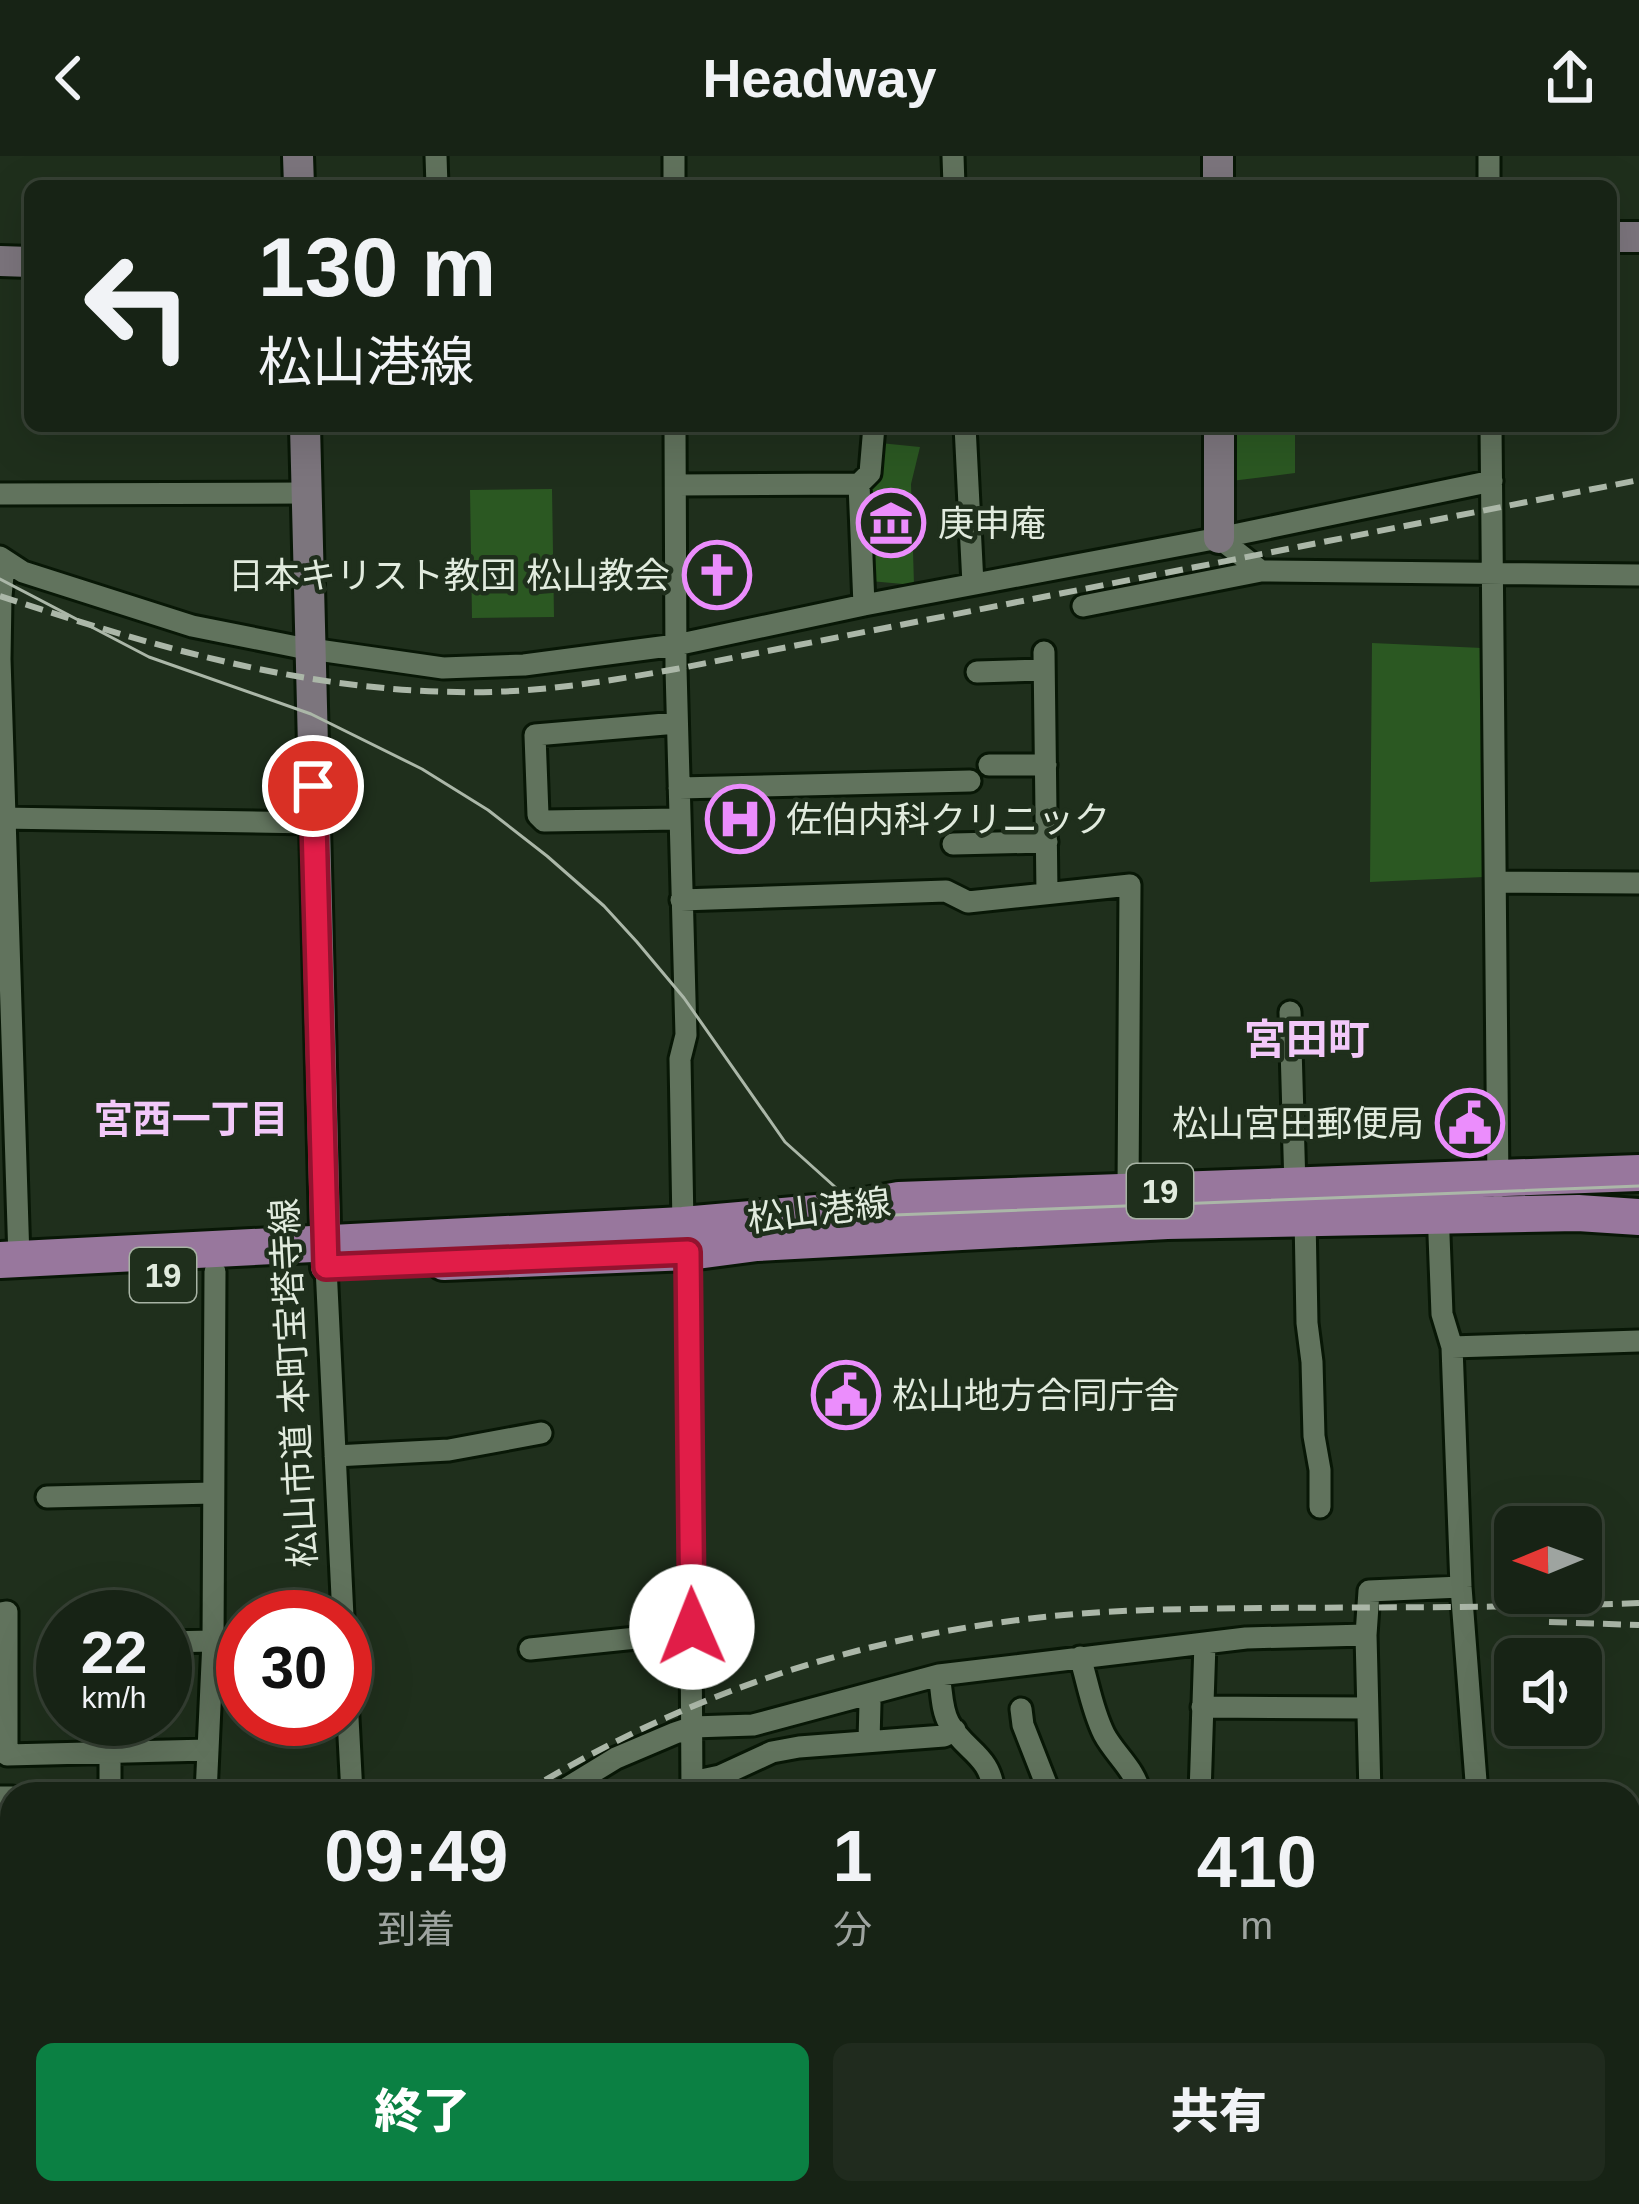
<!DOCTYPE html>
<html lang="ja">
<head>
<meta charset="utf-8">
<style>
	body { margin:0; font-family:Arial,"Noto Sans JP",sans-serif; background:#202b1e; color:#f1f3f6; height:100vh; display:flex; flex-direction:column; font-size:45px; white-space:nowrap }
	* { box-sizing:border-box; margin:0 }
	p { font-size:39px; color:#9ea4a0 }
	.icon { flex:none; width:66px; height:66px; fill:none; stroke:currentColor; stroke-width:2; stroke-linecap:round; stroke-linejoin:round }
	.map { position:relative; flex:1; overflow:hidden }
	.side { position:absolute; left:0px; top:1626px; width:1641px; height:423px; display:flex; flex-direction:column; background:#172315; border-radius:36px 36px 0 0; box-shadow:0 12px 48px #0002,0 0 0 3px #364034 }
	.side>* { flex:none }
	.guide { position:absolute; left:24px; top:24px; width:1593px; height:252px; border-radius:18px; box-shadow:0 12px 48px #0002,0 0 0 3px #364034; background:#172315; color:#f1f3f6; overflow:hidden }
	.needle { width:78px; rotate:269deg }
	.buttons { position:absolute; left:1494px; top:1350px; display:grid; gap:24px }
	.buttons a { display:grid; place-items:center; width:108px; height:108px; border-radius:18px; background:#172315; box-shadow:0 12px 48px #0002,0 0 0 3px #364034; font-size:60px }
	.speed { position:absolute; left:36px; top:1434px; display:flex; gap:24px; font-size:60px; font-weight:700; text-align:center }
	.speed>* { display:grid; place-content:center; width:156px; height:156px; border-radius:50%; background:#172315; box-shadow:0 12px 48px #0002,0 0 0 3px #364034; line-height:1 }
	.speed small { font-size:30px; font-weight:400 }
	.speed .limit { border:18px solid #d22; background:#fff; color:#111 }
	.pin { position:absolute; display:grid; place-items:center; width:102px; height:102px; color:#fff; margin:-51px; border:6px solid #fff; border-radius:50%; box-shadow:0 3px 12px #0007 }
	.me { position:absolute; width:132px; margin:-66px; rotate:359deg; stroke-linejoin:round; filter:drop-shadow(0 0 9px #0008) }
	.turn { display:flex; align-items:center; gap:42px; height:252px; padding:0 36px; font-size:54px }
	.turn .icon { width:156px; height:156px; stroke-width:2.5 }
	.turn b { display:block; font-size:84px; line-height:102px }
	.eta { display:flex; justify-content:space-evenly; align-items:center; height:204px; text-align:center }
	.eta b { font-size:72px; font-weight:800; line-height:84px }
	.button { display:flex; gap:24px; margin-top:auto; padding:24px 36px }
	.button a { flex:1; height:138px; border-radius:18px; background:#0b8043; color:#fff; font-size:48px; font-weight:800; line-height:138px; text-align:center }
	.button a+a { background:#202b1e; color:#f1f3f6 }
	header { display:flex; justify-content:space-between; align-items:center; height:156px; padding:0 36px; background:#172315; font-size:54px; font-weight:800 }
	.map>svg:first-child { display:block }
	.green { fill:#2b5822 }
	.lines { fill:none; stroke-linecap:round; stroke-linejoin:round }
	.street-casing { stroke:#081706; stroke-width:27 }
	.secondary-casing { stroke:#081706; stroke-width:36 }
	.primary-casing { stroke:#081706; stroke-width:42 }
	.street { stroke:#61735d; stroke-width:21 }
	.secondary { stroke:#7c757d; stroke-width:30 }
	.primary { stroke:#98779d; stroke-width:36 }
	.tram { stroke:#abb7a8; stroke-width:3 }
	.rail { stroke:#abb7a8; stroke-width:6; stroke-dasharray:18 9; stroke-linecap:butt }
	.route-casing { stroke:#92132f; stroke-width:30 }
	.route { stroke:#e11d48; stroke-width:21 }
	.labels { text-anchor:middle; stroke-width:9; stroke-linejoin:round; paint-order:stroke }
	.shield { fill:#1f2f1c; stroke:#a7b3a4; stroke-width:3 }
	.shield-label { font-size:33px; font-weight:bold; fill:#e1ebde }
	.poi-label { font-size:36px; fill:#e1ebde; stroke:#1f2f1c; text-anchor:start }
	.street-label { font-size:36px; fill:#e1ebde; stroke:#1f2f1c }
	.neighbourhood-label { font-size:39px; font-weight:bold; fill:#f2c8f9; stroke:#1f2f1c }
	.quarter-label { font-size:42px; font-weight:bold; fill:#f2c8f9; stroke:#1f2f1c }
</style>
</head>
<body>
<header><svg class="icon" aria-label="back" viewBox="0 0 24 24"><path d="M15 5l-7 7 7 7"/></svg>Headway<svg class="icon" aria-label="share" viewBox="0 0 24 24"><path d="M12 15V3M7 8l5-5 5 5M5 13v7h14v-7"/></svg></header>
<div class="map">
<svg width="1639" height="2048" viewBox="0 0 1639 2048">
	<rect width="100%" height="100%" fill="#1f2f1c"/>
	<path class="green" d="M1231 270H1295V317L1231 325Z
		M880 287 920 291 911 328 914 429 870 425 867 334Z
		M552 333 554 461 472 462 470 334Z
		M1372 487 1482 492 1484 721 1370 726Z"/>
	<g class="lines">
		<g class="street-casing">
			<path id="street" d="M436 0 437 30
				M674 0V30
				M953 0 954 30
				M1489 0V30
				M675 270 676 513 686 879 680 903 683 1069 689 1108 692 1638
				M965 270 973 428
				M1491 270 1498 1031
				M859 328 870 317 874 270
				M676 329 859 328 864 449
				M0 338 306 337
				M1219 382 1261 415 1639 419
				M0 401 23 416 192 470 297 491 443 512 524 509 676 489 864 449 1219 382 1492 325
				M0 405 4 410 1 440 0 503 19 1103
				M1083 450 1261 415
				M1044 496 1047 737
				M977 516 1044 514
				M677 567 535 579 538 659 544 665 679 663
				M989 609H1046
				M679 632 970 625
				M0 662 314 667
				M953 688 1047 686
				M1497 726 1639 727
				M681 744 946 735 968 746 1130 729 1128 1036
				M1290 856 1295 1031
				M1438 1053 1442 1158 1452 1191 1461 1431 1477 1638
				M1305 1061 1307 1167 1312 1206 1314 1280 1320 1314V1351
				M326 1111 343 1461
				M1452 1191 1639 1185
				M335 1300 449 1294 541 1277
				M47 1341 213 1337
				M0 1457 7 1456V1599L208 1594
				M1366 1479 1370 1638
				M165 1486 213 1485
				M530 1493 646 1481 692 1471
				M1080 1501C1088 1527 1092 1554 1104 1578 1115 1599 1136 1614 1140 1638
				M345 1505 352 1638
				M939 1519C942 1534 941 1553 949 1567 965 1596 991 1598 994 1638
				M1202 1551 1367 1552
				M1021 1553 1023 1569 1050 1638
				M869 1585 870 1547
				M692 1626 720 1620 772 1596 799 1591 944 1580 955 1574
				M61 1638 110 1635V1596
				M206 1638 213 1485 215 1116
				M557 1638 616 1602 675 1577 693 1571 753 1569 939 1519 1246 1482 1366 1479 1369 1435 1461 1431
				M1200 1638 1205 1487
				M0 1641H12
				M1629 1672 1639 1671
				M1629 1698 1639 1697
				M0 1810H12
				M1635 2015 1638 2048
				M1001 2037V2048
				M1505 2037 1506 2048
				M371 2038 394 2037
				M1184 2038 1305 2042 1312 2037
				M1356 2038V2037
				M88 2048 99 2037
				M200 2048V2037
				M689 2048 862 2037
				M1451 2048 1454 2037"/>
		</g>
		<g class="secondary-casing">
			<path id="secondary" d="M298 0 299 30
				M1218 0V30
				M1611 81H1639
				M0 105 30 106
				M305 270 326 1111
				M1219 270V382"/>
		</g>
		<g class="primary-casing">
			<path id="primary" d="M0 1104 683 1069 839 1055 899 1044 1639 1017
				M444 1106 689 1096 757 1087 1167 1065 1578 1057 1639 1061"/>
		</g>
		<use href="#street" class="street"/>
		<use href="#secondary" class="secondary"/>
		<use href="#primary" class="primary"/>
		<path class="tram" d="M0 423 149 501 311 558 422 613 488 654 547 700 604 750 637 786 684 842 785 986 854 1048 894 1059 1639 1030"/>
		<path class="rail" d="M0 440C148 489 300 534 457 536 530 538 604 526 676 513L1639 324
			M1549 1466 1639 1469
			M522 1638C676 1543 847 1484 1027 1463 1105 1453 1186 1453 1264 1452 1389 1451 1514 1452 1639 1447
			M62 2048 74 2037"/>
	</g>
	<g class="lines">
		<g class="route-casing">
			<path id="route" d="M313 630 326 1111 688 1096 692 1471"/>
		</g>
		<use href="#route" class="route"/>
	</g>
	<defs>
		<g id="museum-ring" transform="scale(3.45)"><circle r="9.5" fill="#1f2f1c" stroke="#eb8dfc" stroke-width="1.5"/><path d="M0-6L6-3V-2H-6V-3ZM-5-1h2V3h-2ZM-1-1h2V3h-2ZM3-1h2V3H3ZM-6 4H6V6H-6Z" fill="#eb8dfc"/></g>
		<g id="church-ring" transform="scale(3.45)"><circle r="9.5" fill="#1f2f1c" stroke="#eb8dfc" stroke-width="1.5"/><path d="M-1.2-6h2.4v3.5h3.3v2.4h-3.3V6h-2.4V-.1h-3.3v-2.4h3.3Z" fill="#eb8dfc"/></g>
		<g id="hospital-ring" transform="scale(3.45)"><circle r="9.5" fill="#1f2f1c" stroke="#eb8dfc" stroke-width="1.5"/><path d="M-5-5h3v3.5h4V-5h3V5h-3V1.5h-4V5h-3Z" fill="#eb8dfc"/></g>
		<g id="civic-ring" transform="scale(3.45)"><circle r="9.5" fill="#1f2f1c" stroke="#eb8dfc" stroke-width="1.5"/><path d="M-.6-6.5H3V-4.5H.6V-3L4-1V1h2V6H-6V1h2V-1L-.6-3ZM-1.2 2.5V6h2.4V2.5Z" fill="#eb8dfc"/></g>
	</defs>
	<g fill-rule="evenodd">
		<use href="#museum-ring" x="891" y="367"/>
		<use href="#church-ring" x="717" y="419"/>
		<use href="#hospital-ring" x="740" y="663"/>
		<use href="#civic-ring" x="1470" y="967"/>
		<use href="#civic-ring" x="846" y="1239"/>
	</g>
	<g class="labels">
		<g class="shield">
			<rect x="1127" y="1008" width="66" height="54" rx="9"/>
			<rect x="130" y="1092" width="66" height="54" rx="9"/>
		</g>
		<g class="shield-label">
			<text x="1160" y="1047">19</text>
			<text x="163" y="1131">19</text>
		</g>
		<g class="poi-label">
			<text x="938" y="380">庚申庵</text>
			<text x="670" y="432" text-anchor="end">日本キリスト教団 松山教会</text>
			<text x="786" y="676">佐伯内科クリニック</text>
			<text x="1424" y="980" text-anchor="end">松山宮田郵便局</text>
			<text x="892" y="1252">松山地方合同庁舎</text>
		</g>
		<g class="street-label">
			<text transform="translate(819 1054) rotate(-7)" y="13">松山港線</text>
			<text transform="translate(293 1227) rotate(-93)" y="13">松山市道 本町宝塔寺線</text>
		</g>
		<g class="neighbourhood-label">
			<text x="191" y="977">宮西一丁目</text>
		</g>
		<g class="quarter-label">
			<text x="1307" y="898">宮田町</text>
		</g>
	</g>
</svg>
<div class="buttons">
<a><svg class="needle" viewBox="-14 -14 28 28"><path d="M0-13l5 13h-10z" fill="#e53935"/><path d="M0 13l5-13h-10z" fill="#9ea4a0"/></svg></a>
<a><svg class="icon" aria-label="sound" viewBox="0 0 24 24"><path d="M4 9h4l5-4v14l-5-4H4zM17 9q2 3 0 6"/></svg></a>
</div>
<div class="speed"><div>22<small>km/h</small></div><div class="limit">30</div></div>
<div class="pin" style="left:313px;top:630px;background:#d93025"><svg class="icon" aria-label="arrive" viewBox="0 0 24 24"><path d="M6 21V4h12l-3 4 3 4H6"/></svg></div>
<svg class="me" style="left:692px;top:1471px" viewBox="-20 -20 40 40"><circle r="19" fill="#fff"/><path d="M0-13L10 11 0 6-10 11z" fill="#e11d48"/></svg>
<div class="guide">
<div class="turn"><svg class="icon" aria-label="left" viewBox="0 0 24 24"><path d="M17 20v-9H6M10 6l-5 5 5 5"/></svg><div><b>130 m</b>松山港線</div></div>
</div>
<section class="side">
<div class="eta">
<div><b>09:49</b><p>到着</p></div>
<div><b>1</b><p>分</p></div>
<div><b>410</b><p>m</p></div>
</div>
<div class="button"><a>終了</a><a>共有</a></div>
</section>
</div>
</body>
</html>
